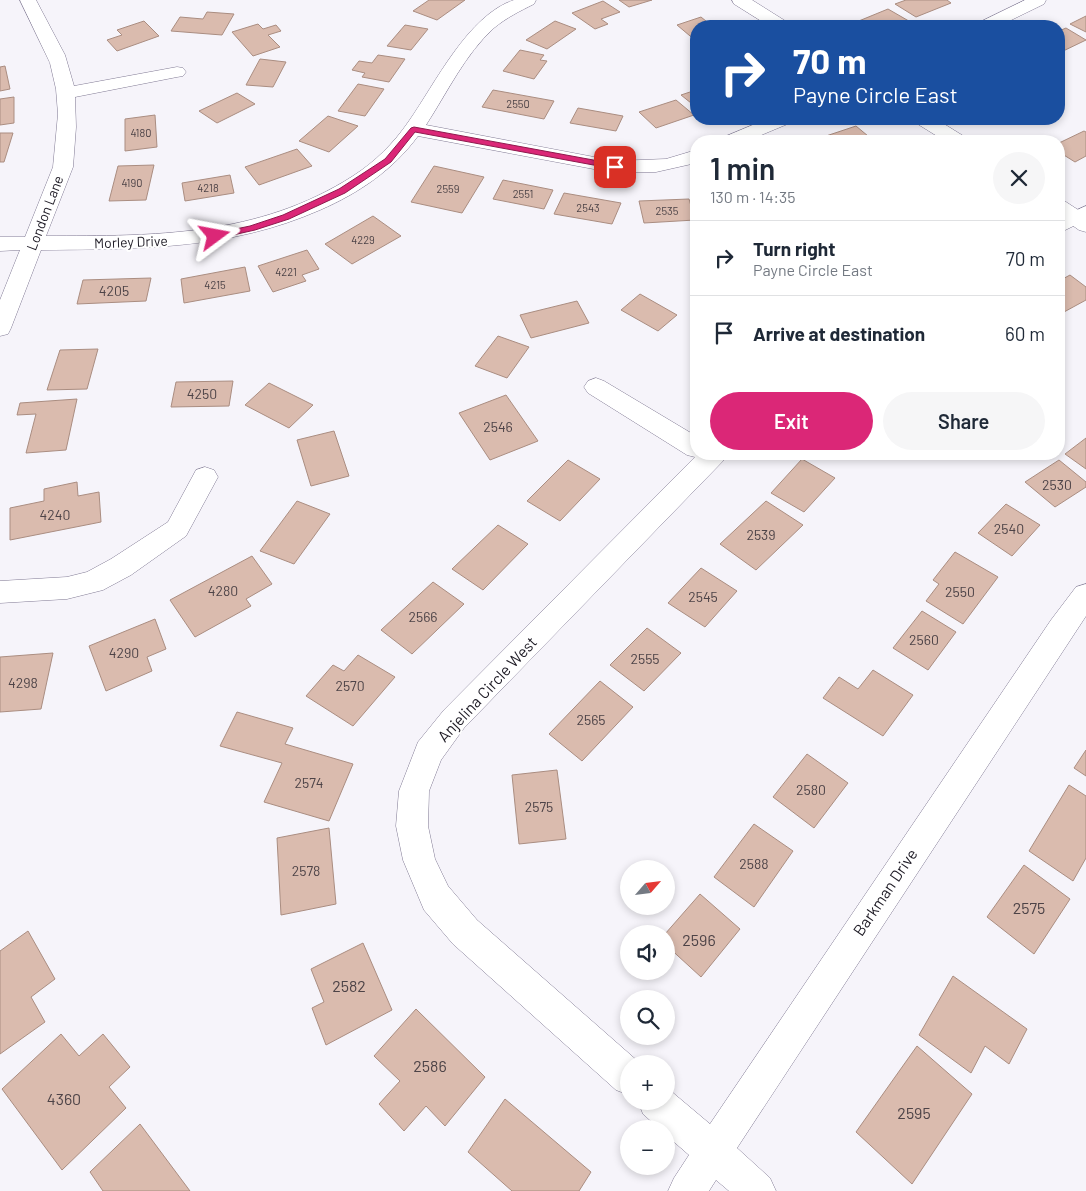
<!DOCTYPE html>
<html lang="en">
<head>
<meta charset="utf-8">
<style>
	body { margin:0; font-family:Barlow,sans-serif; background:#f6f6f7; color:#1f2937; height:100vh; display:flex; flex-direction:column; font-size:19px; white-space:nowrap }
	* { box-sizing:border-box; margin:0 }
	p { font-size:16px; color:#747a83 }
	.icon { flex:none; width:28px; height:28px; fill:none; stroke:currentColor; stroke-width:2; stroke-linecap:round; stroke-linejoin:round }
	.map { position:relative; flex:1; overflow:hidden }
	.side { position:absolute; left:690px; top:135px; width:375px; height:325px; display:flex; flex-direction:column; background:#fff; border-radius:20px; box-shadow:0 2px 8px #0003 }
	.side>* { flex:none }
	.hud { position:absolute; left:690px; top:20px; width:375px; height:105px; border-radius:20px; box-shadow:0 2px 8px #0003; background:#1a4fa0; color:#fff; overflow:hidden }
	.needle { width:32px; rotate:62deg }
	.tools { position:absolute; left:620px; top:860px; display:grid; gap:10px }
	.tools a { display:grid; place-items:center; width:55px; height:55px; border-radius:50%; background:#fff; box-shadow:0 2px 8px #0003; font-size:25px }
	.pin { position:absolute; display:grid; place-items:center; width:42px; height:42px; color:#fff; margin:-21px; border-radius:10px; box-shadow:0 2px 8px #0006 }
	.me { position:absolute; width:55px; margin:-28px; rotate:77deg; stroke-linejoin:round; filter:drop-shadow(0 0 4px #0008) }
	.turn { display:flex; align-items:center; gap:18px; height:105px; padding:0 20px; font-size:22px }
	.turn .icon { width:65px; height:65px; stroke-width:2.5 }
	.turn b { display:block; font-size:35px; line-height:42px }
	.round { display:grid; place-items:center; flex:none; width:52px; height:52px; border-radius:26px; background:#f6f6f7 }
	.overview { display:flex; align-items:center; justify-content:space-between; height:85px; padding:0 20px }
	h1 { font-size:30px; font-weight:600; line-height:38px }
	.action { display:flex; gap:10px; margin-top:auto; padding:10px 20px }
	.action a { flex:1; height:58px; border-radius:30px; background:#db2777; color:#fff; font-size:20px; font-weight:600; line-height:58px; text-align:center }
	.action a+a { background:#f6f6f7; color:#1f2937 }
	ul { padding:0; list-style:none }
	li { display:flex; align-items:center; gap:15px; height:75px; padding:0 20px; border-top:1px solid #e0e1e3 }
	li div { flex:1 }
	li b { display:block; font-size:19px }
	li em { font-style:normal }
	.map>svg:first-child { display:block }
	.building { fill:#dabbae; stroke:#aa8d81 }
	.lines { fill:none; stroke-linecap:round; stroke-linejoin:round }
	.minor-casing { stroke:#817a94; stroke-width:1 }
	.secondary-casing { stroke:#817a94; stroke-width:1 }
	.minor { fill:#fff; fill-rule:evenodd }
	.secondary { fill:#fff; fill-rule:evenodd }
	.route { fill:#db2777; stroke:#8e194d }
	.labels { text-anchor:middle; stroke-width:4; stroke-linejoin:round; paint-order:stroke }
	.far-number-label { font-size:11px; fill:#4d4347 }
	.far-street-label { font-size:14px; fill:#1e1b25; stroke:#fff }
	.number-label { font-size:14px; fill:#4d4347 }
	.street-label { font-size:16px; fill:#1e1b25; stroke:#fff }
	.near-number-label { font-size:16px; fill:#4d4347 }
</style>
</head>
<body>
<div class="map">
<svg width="1086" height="1191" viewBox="0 0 1086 1191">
	<rect width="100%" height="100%" fill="#f6f4fa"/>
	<path class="building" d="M429 0H465L437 20 413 11Z
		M619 0H652L629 7Z
		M906 0H947L951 3 916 17 895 4Z
		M603 1 620 12 601 19 608 24 595 29 572 13Z
		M888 9 914 24 908 26 849 25Z
		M207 12 234 14 222 35 171 31 180 17 203 19Z
		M1086 16V32L1070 24Z
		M701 17 712 26H696V41L677 25Z
		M144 21 159 36 117 51 107 40 122 35 117 30Z
		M555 21 576 29 547 49 526 40Z
		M258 24 263 29 276 25 281 31 268 35 280 47 253 56 232 32Z
		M405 25 428 29 411 50 387 46Z
		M1066 28 1086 40 1059 53V31Z
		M520 50 544 55 540 60 547 61 534 79 503 71Z
		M378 55 405 59 389 82 362 77 365 73 352 70 359 61 372 63Z
		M260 59 286 62 273 87 246 85Z
		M5 66 10 89 0 91V67Z
		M358 84 384 89 365 116 338 111Z
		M493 90 554 101 544 119 482 107Z
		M696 90V107L681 95Z
		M237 93 255 104 217 123 199 111Z
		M14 97V123L0 125V99Z
		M676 100 694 115 656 128 639 112Z
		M578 108 623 116 616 131 570 123Z
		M155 115 157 147 125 151V119Z
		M328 116 358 126 329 152 299 141Z
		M856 126 874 141H824L820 138Z
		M1084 131 1086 132V156L1075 162 1059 152V143Z
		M0 133H13L4 162H0Z
		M297 149 312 166 259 185 245 167Z
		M154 165 146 200 109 201 118 166Z
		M434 166 484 177 462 213 411 202Z
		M230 175 234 193 185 201 182 183Z
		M503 180 553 190 544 209 493 199Z
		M564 193 621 203 612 224 554 214Z
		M689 199 695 220 644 223 639 201Z
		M373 216 401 236 352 264 325 244Z
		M307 250 319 269 302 275 306 281 273 292 258 266Z
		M245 267 250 291 184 303 181 279Z
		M1070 275 1086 287V300L1064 312 1059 308V281Z
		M151 278 146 301 77 304 83 280Z
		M640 294 677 315 658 331 621 310Z
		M577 301 589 323 531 338 520 315Z
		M498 336 529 347 507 378 475 366Z
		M98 349 87 389 47 390 60 350Z
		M233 381 229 406 171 407 176 382Z
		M269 383 313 405 289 428 245 405Z
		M506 395 538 441 490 460 459 413Z
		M77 399 66 450 26 453 36 414 17 415 20 403Z
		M334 431 349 476 311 486 297 440Z
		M1086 438V469L1065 454Z
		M802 459 835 478 804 512 771 493Z
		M568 460 600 479 560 521 527 501Z
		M1059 460 1086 482V487L1055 507 1025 482Z
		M77 482 78 496 99 492 101 522 10 540V508L44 501V489Z
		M297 501 330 514 294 564 260 551Z
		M766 501 803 525 756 570 720 544Z
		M1006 504 1040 525 1012 556 978 533Z
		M498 525 528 544 483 590 452 569Z
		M955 552 998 577 963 624 926 601 939 584 933 580Z
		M252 556 272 584 246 599 251 606 195 637 170 600Z
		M701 568 737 591 705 627 668 603Z
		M433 582 464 604 412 654 381 630Z
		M922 611 956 632 928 670 893 648Z
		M155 619 166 649 147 657 152 671 106 691 89 646Z
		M647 628 681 653 644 691 610 665Z
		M53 653 41 709 0 712V657Z
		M358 655 395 677 353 726 306 696 333 665 344 671Z
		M873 670 913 695 883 736 823 698 839 677 858 689Z
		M600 681 633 707 582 761 549 734Z
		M237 712 293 728 285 744 353 764 329 821 264 802 282 763 220 746Z
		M1086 750V776L1074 768Z
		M807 754 848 783 814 828 773 797Z
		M557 770 566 839 519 844 512 775Z
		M1069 785 1086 796V858L1073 881 1029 851Z
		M754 824 793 851 754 907 714 877Z
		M329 828 336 904 281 915 277 838Z
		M1024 865 1070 899 1034 954 987 917Z
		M700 894 740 929 701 977 666 945V934H665Z
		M28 931 55 979 31 997 45 1022 0 1054V951Z
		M363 943 392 1010 326 1045 312 1008 324 1002 311 969Z
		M953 976 1027 1029 1009 1064 985 1046 971 1073 919 1035Z
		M416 1009 485 1077 445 1126 426 1106 404 1131 379 1104 400 1081 374 1056Z
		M61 1034 79 1056 103 1034 130 1067 109 1087 126 1108 62 1170 2 1089Z
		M917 1046 972 1094 912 1184 856 1132Z
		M505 1099 591 1172 579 1191H512L468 1152Z
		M140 1124 190 1191H103L90 1172Z"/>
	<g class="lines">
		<g class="minor-casing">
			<path id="minor" d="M20 0H36L65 55 74 86 177 67 183 68 186 72 183 76 177 77 75 97 76 127 73 167 46 236C154 236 258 237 353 176 375 162 394 143 409 121 435 84 468 15 514 0 520 0 530 0 536 0L534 4C520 11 506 18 494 28 465 54 447 93 426 125L615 161 666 159 696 150V163L656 172 615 173 418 136C393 170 359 193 320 210 229 250 138 249 41 250L11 328 8 334 0 336V300L20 250 0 251V237H25L53 167 58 114 56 89 50 63Z
				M1025 0H1046L1044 4 999 26H977L980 22Z
				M767 119H793L790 123 747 141H721L724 137Z
				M1086 206V220L1059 233V218Z
				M596 378 604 381 696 436V454H726L723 461 464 728 441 760 429 791 428 826 435 859 448 886 477 920 641 1064H629V1095L616 1090 453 944 424 910 403 860 396 826 399 791 418 742 444 710 695 457 687 455 588 393 584 387 588 381Z
				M205 467 214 470 218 477 186 536 131 575 103 590 67 599 0 603V581L67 577 87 572 111 559 168 522 196 470Z
				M1086 584V616L737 1148 770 1178 776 1191H729L716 1180 709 1191H668L674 1178 689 1155 666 1135V1129H660L643 1114 638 1101H666V1087L710 1124 1051 620 1076 587Z"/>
		</g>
		<g class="secondary-casing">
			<path id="secondary" d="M732 0H752L787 22 790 26H769L734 4Z
				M914 119H936L965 137 968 141H945L916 123Z
				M1059 201 1066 202 1086 215V232L1079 230 1059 216Z"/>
		</g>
		<use href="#minor" class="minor"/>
		<use href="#secondary" class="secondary"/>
	</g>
	<path class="route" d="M414 127 615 164 619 167 615 169 415 132 391 162 345 193 289 219 255 230 215 239 211 236 212 234 250 226 283 215 339 189 385 159 411 128Z"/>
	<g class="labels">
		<g class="far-number-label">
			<text x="518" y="108">2550</text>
			<text x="141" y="137">4180</text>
			<text x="132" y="187">4190</text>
			<text x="208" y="192">4218</text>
			<text x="448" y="193">2559</text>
			<text x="523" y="198">2551</text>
			<text x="588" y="212">2543</text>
			<text x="667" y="215">2535</text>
			<text x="363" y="244">4229</text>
			<text x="286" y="276">4221</text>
			<text x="215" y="289">4215</text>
		</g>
		<g class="far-street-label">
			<text transform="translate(45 213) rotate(-69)" y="5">London Lane</text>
			<text transform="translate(131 242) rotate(-2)" y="5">Morley Drive</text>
		</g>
		<g class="number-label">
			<text x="114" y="296">4205</text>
			<text x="202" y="399">4250</text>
			<text x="498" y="432">2546</text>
			<text x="1057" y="490">2530</text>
			<text x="55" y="520">4240</text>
			<text x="1009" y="534">2540</text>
			<text x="761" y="540">2539</text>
			<text x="223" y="596">4280</text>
			<text x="960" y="597">2550</text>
			<text x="703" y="602">2545</text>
			<text x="423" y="622">2566</text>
			<text x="924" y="645">2560</text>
			<text x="124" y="658">4290</text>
			<text x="645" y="664">2555</text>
			<text x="23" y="688">4298</text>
			<text x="350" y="691">2570</text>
			<text x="591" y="725">2565</text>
			<text x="309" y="788">2574</text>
			<text x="811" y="795">2580</text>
			<text x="539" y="812">2575</text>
			<text x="754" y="869">2588</text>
			<text x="306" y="876">2578</text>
		</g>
		<g class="street-label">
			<text transform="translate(487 689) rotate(-47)" y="6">Anjelina Circle West</text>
			<text transform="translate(885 892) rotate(-56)" y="6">Barkman Drive</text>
		</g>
		<g class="near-number-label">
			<text x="1029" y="914">2575</text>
			<text x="699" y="946">2596</text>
			<text x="349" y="992">2582</text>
			<text x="430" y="1072">2586</text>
			<text x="64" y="1105">4360</text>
			<text x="914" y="1119">2595</text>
		</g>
	</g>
</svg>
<div class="tools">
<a><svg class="needle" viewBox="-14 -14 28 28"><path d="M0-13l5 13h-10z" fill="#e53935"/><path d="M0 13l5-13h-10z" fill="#747a83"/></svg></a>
<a><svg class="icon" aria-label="sound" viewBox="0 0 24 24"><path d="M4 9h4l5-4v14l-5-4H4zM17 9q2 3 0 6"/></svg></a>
<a><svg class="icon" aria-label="search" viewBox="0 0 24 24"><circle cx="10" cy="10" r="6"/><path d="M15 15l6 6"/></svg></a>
<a>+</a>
<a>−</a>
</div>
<div class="pin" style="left:615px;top:167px;background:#d93025"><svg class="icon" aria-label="arrive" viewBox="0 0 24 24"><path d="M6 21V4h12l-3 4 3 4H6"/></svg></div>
<svg class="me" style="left:215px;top:236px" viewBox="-20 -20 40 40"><path d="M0-17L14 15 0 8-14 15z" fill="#db2777" stroke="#fff" stroke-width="4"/></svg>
<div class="hud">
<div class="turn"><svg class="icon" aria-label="right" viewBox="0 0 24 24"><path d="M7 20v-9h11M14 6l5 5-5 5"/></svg><div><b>70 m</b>Payne Circle East</div></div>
</div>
<section class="side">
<div class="overview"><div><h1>1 min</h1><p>130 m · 14:35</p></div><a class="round"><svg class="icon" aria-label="close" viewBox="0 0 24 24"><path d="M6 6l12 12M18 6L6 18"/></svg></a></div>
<ul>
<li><svg class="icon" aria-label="right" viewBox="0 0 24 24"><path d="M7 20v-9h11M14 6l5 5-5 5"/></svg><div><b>Turn right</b><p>Payne Circle East</p></div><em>70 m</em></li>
<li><svg class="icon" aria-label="arrive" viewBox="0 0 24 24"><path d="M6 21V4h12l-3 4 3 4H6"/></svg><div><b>Arrive at destination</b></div><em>60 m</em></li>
</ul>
<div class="action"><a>Exit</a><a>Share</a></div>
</section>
</div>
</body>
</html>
